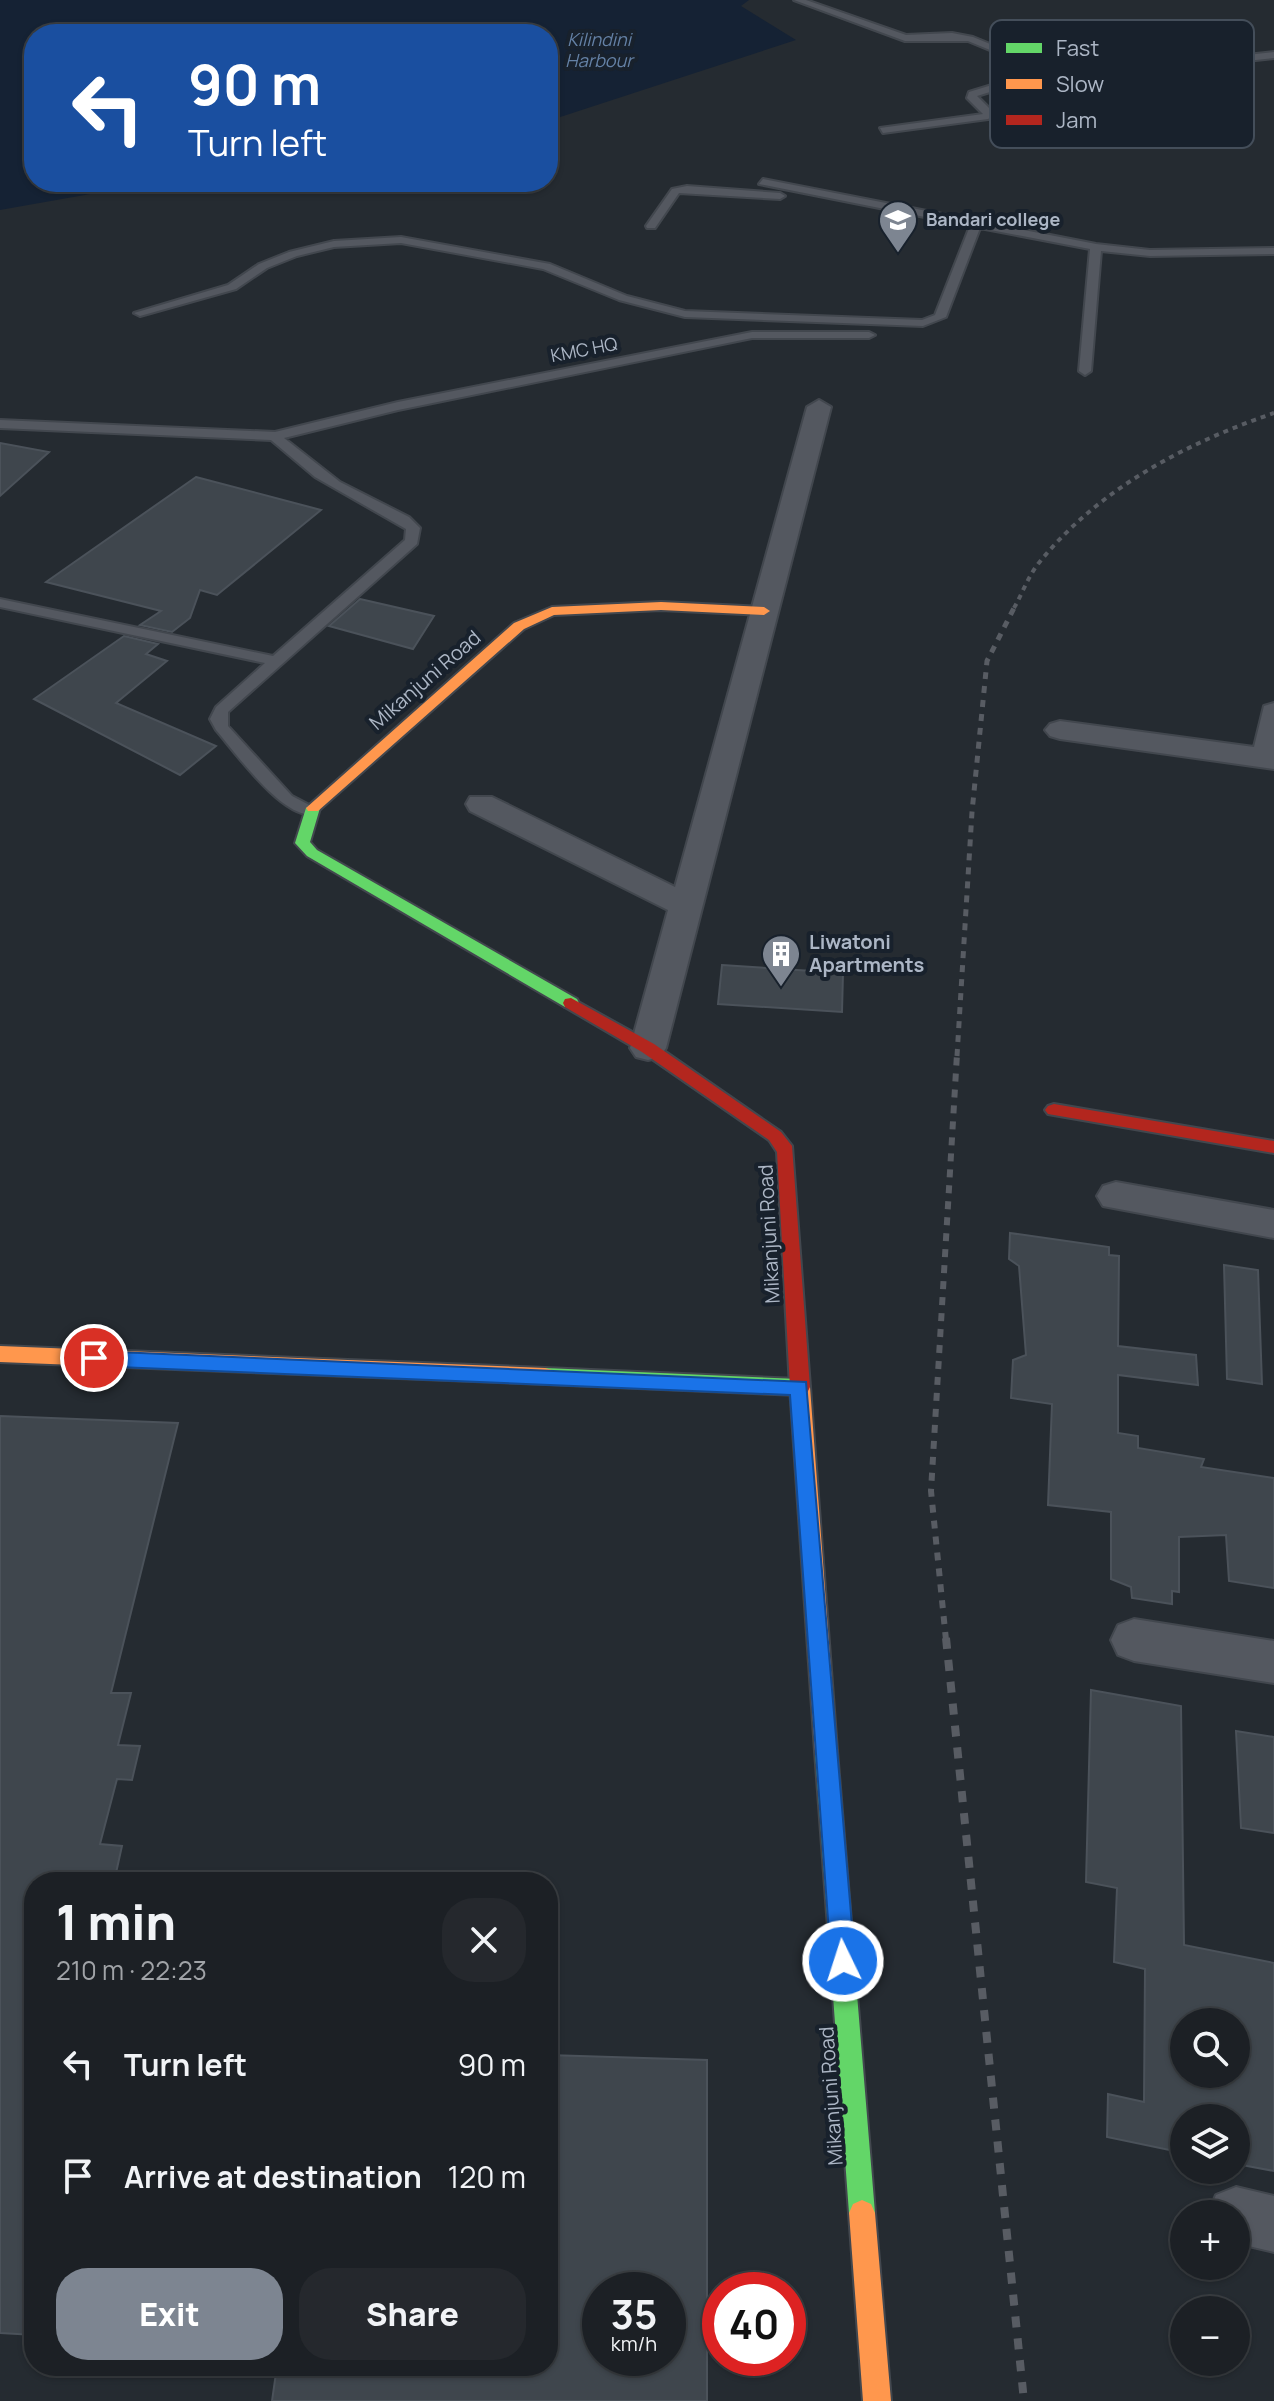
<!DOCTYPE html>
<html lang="en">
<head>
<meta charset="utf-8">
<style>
	body { margin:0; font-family:Manrope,sans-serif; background:#25282d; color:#f1f3f6; height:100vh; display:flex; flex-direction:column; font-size:30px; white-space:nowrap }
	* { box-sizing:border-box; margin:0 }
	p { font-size:26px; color:#a0a3a7 }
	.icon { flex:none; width:44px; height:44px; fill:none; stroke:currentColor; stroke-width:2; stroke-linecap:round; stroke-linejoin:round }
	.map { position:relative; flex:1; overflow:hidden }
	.side { position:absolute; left:24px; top:1872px; width:534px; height:504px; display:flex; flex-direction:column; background:#1c2025; border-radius:32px; box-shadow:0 2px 6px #0004,0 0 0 2px #3a3e42 }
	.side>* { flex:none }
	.banner { position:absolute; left:24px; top:24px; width:534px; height:168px; border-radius:32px; box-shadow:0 2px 6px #0004,0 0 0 2px #3a3e42; background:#1a4fa0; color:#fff; overflow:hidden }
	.controls { position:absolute; left:1170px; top:2008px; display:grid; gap:16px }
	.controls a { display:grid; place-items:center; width:80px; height:80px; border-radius:50%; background:#1c2025; box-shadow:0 2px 6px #0004,0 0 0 2px #3a3e42; font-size:40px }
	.speed { position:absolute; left:582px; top:2272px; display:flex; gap:16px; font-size:40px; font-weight:700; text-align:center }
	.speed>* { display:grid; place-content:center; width:104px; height:104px; border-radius:50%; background:#1c2025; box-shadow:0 2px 6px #0004,0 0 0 2px #3a3e42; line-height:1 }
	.speed small { font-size:20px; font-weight:400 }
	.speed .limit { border:12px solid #d22; background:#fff; color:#111 }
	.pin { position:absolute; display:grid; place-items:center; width:68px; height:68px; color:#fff; margin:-34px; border:4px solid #fff; border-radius:50%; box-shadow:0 2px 8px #0007 }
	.me { position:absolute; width:88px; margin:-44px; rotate:356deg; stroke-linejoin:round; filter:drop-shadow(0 0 6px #0008) }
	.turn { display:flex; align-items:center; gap:28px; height:168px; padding:0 32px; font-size:36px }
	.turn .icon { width:104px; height:104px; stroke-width:2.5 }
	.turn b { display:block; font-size:56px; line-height:68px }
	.round { display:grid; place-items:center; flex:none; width:84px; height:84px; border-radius:32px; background:#25282d }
	.headline { display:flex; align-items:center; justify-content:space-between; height:136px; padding:0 32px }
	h1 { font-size:48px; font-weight:800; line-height:60px }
	.cta { display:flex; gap:16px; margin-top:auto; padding:16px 32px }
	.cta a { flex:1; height:92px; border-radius:32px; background:#7d8591; color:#fff; font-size:32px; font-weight:800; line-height:92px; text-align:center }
	.cta a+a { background:#25282d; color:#f1f3f6 }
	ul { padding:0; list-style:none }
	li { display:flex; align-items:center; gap:24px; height:112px; padding:0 32px }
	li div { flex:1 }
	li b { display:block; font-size:30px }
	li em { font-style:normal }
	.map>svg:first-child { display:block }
	.water { fill:#152234 }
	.building { fill:#3f464d; stroke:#4b525a; stroke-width:2; fill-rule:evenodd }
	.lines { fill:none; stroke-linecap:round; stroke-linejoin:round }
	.lane-casing { stroke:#42474e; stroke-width:4 }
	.street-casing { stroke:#42474e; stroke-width:4 }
	.fast-casing { stroke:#42474e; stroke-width:4 }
	.slow-casing { stroke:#42474e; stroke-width:4 }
	.jam-casing { stroke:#42474e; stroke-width:4 }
	.lane { fill:#545860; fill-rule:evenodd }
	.street { fill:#545860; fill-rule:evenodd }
	.fast { fill:#63d668; fill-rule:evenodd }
	.slow { fill:#ff974d; fill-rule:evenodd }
	.jam { fill:#b3261e; fill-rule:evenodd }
	.rail-far3 { stroke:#585c63; stroke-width:4; stroke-dasharray:5 5; stroke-linecap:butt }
	.rail-far2 { stroke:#585c63; stroke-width:5; stroke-dasharray:7 7; stroke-linecap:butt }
	.rail-far1 { stroke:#585c63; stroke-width:6; stroke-dasharray:8 8; stroke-linecap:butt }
	.rail { stroke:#585c63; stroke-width:8; stroke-dasharray:11 11; stroke-linecap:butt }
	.route { fill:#1a73e8; stroke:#114b97; stroke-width:2 }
	.labels { text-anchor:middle; stroke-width:8; stroke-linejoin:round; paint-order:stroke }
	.far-water-label { font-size:18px; font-style:italic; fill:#6481a5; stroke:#18212c }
	.far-poi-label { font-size:18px; font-weight:bold; fill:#acb6c5; stroke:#18212c; text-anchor:start }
	.far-street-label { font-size:18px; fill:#acb6c5; stroke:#18212c }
	.street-label { font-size:20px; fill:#acb6c5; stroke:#18212c }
	.poi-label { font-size:20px; font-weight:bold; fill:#acb6c5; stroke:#18212c; text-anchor:start }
	.key { fill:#18212c; stroke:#444e5a; stroke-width:2 }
	.key-label { font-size:22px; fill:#acb6c5 }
</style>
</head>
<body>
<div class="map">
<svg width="1274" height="2401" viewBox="0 0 1274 2401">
	<rect width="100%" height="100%" fill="#252b31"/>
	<path class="water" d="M0 0H749L741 6 796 40 548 121V34H34V182H184L141 185 0 210Z"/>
	<path class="building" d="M0 443 49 452 0 496Z
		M196 477 321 510 217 595 200 590 190 618 172 632 140 625 161 611 46 582Z
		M360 599 434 616 413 649 329 626Z
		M124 636 158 644 146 654 167 661 116 703 216 746 180 775 34 699Z
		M722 965 843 973 842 1012 718 1004Z
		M1010 1233 1109 1247V1255L1119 1256 1118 1346 1196 1355 1198 1385 1118 1375V1433L1138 1436V1448L1204 1459 1201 1467 1274 1478V1588L1229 1581 1226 1535 1179 1537V1592L1172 1591V1604L1132 1598 1131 1587 1111 1579V1512L1048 1505 1052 1404 1011 1398 1013 1360 1026 1355 1019 1266 1009 1259Z
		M1224 1265 1258 1270 1262 1384 1227 1379Z
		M0 1416 178 1423 111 1693H131L118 1745 140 1746 132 1780 117 1779 100 1844 122 1846 114 1882H34V2223L23 2264 34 2265V2335L0 2333Z
		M1091 1690 1181 1706 1184 1945 1274 1963V2171L1236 2164V2118H1184V2153L1107 2137 1108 2094 1144 2102 1145 1969 1114 1962 1117 1888 1086 1882ZM1184 2022H1236V2074H1184Z
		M1236 1731 1274 1737V1833L1241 1828Z
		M548 2055 707 2060V2401H272L277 2366H548ZM600 2290H668V2358H600Z"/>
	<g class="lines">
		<g class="lane-casing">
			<path id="lane" d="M794 0H806L906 35 952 33 973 37 1065 75 1274 52V58L1006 87 977 96 995 114 988 119 883 133 880 128 983 114 967 98 969 92 1005 81 1053 76 968 41H905Z
				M763 179 1096 244 1150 250 1274 248V254L1150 256 1101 251 1091 371 1085 375 1079 371 1090 249 980 228 946 317 923 326 685 317 619 300 543 269 401 243 334 247 297 256 267 268 236 289 140 316 134 313 228 285 259 264 289 252 334 241 401 237 550 264 627 296 685 311 922 320 935 315 970 226 759 184Z
				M687 186 780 193 785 196 780 199 679 193 655 228H647L646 226 672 189Z
				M752 332H869L875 335 869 338H752L398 410 284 438 340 482 409 517 420 528 417 544 228 712V726L292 796 315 808V814C284 821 235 752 216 730L210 719 216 707 265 663 0 607V599L273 656 405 540 406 529 315 477 271 440 0 428V420L275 432 398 402Z"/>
		</g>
		<g class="street-casing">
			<path id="street" d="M819 400 831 407 666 1048 660 1057 648 1060 636 1057 630 1048 668 910 470 811 466 804 470 797H492L675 887 807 407Z
				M1274 703V769L1060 739 1050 736 1045 730 1050 724 1060 721 1254 747 1264 706Z
				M1116 1182 1274 1210V1238L1103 1206 1097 1196 1103 1186Z
				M1134 1619 1274 1641V1683L1134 1661 1118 1655 1111 1640 1118 1625Z
				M1236 2187 1274 2196V2252L1236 2243V2214H1208L1216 2195Z"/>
		</g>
		<g class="fast-casing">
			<path id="fast" d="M313 804 320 808 310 842 317 850 577 999 579 1003 577 1007H565L307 856 295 843 306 808Z
				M545 1368 799 1379 806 1381 809 1387 806 1393 799 1395 545 1384 538 1382 535 1376 538 1370Z
				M826 1740 834 1743 837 1751 875 2213 871 2222 862 2226 853 2222 849 2213 815 1751 818 1743Z"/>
		</g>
		<g class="slow-casing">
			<path id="slow" d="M661 602 764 607 770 611 764 615 661 610 554 615 524 629 318 811H308L306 808 514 623 552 607Z
				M0 1346 545 1368 552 1370 555 1376 552 1382 545 1384 0 1362Z
				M800 1379 807 1381 810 1387 837 1751 834 1759 826 1762 818 1759 815 1751 790 1387 793 1381Z
				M862 2200 871 2204 875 2213 891 2401H863L849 2213 853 2204Z"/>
		</g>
		<g class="jam-casing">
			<path id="jam" d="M571 998 654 1044 781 1132 792 1146 810 1387 807 1393 800 1395 793 1393 790 1387 777 1152 769 1140 642 1052 565 1007 563 1003 565 999Z
				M1054 1104 1274 1141V1153L1048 1114 1045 1110 1048 1106Z"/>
		</g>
		<use href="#lane" class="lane"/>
		<use href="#street" class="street"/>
		<use href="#fast" class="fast"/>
		<use href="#slow" class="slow"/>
		<use href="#jam" class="jam"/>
		<path class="rail-far3" d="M1014 608C1022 594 1028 577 1038 564 1098 489 1184 444 1274 413"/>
		<path class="rail-far2" d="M957 1056 972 812 987 661 1015 606"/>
		<path class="rail-far1" d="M946 1640 931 1491 957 1054"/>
		<path class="rail" d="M946 1638 1024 2401"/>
	</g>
	<path class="route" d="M94 1351 806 1382 855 1961 852 1970 843 1973 834 1970 831 1961 790 1395 94 1366 84 1358Z"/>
	<defs>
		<g id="university-pin" transform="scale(2)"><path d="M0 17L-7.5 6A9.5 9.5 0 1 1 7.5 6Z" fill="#7d8591" stroke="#18212c"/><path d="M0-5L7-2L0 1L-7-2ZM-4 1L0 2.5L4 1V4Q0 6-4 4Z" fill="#fff"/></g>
		<g id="building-pin" transform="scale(2)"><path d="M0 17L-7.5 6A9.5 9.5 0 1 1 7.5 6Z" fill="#7d8591" stroke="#18212c"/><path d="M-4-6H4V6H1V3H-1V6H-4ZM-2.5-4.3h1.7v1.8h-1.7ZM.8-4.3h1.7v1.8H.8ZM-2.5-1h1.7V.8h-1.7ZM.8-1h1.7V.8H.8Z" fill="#fff"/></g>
	</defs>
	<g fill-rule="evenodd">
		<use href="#university-pin" x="898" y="220"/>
		<use href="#building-pin" x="781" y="954"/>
	</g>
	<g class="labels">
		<g class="far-water-label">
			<text x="599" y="46">Kilindini<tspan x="599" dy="21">Harbour</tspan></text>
		</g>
		<g class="far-poi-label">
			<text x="926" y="226">Bandari college</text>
		</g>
		<g class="far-street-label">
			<text transform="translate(584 350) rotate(-11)" y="6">KMC HQ</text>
		</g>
		<g class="street-label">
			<text transform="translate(425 680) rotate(-41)" y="7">Mikanjuni Road</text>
			<text transform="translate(769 1234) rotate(-93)" y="7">Mikanjuni Road</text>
			<text transform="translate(831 2096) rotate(-94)" y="7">Mikanjuni Road</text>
		</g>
		<g class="poi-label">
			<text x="809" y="949">Liwatoni<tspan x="809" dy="23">Apartments</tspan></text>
		</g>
	</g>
	<rect x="990" y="20" width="264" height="128" rx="12" class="key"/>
	<rect x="1006" y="43" width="36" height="10" fill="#63d668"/>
	<rect x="1006" y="79" width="36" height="10" fill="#ff974d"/>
	<rect x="1006" y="115" width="36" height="10" fill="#b3261e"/>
	<g class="key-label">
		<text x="1056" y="56">Fast</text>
		<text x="1056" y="92">Slow</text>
		<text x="1056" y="128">Jam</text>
	</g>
</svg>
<div class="controls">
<a><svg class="icon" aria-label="search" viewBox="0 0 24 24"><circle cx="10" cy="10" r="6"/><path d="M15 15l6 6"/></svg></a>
<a><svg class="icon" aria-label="layers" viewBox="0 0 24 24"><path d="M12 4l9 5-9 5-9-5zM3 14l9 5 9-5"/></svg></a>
<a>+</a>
<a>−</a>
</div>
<div class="speed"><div>35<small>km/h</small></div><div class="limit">40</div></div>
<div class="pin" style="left:94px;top:1358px;background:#d93025"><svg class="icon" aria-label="arrive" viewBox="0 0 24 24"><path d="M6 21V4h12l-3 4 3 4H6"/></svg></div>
<svg class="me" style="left:843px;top:1961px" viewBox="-20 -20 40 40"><circle r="17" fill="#1a73e8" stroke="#fff" stroke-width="3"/><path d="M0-11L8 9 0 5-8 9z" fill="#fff"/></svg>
<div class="banner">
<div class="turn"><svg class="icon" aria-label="left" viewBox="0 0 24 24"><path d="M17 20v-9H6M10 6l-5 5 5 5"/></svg><div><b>90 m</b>Turn left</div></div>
</div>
<section class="side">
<div class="headline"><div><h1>1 min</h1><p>210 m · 22:23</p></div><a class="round"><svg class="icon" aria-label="close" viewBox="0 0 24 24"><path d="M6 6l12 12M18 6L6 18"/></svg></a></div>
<ul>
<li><svg class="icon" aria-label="left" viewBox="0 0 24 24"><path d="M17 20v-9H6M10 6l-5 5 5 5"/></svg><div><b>Turn left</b></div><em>90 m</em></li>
<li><svg class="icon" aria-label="arrive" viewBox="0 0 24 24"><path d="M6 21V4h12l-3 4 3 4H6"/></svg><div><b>Arrive at destination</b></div><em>120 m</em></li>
</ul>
<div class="cta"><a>Exit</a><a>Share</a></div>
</section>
</div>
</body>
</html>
